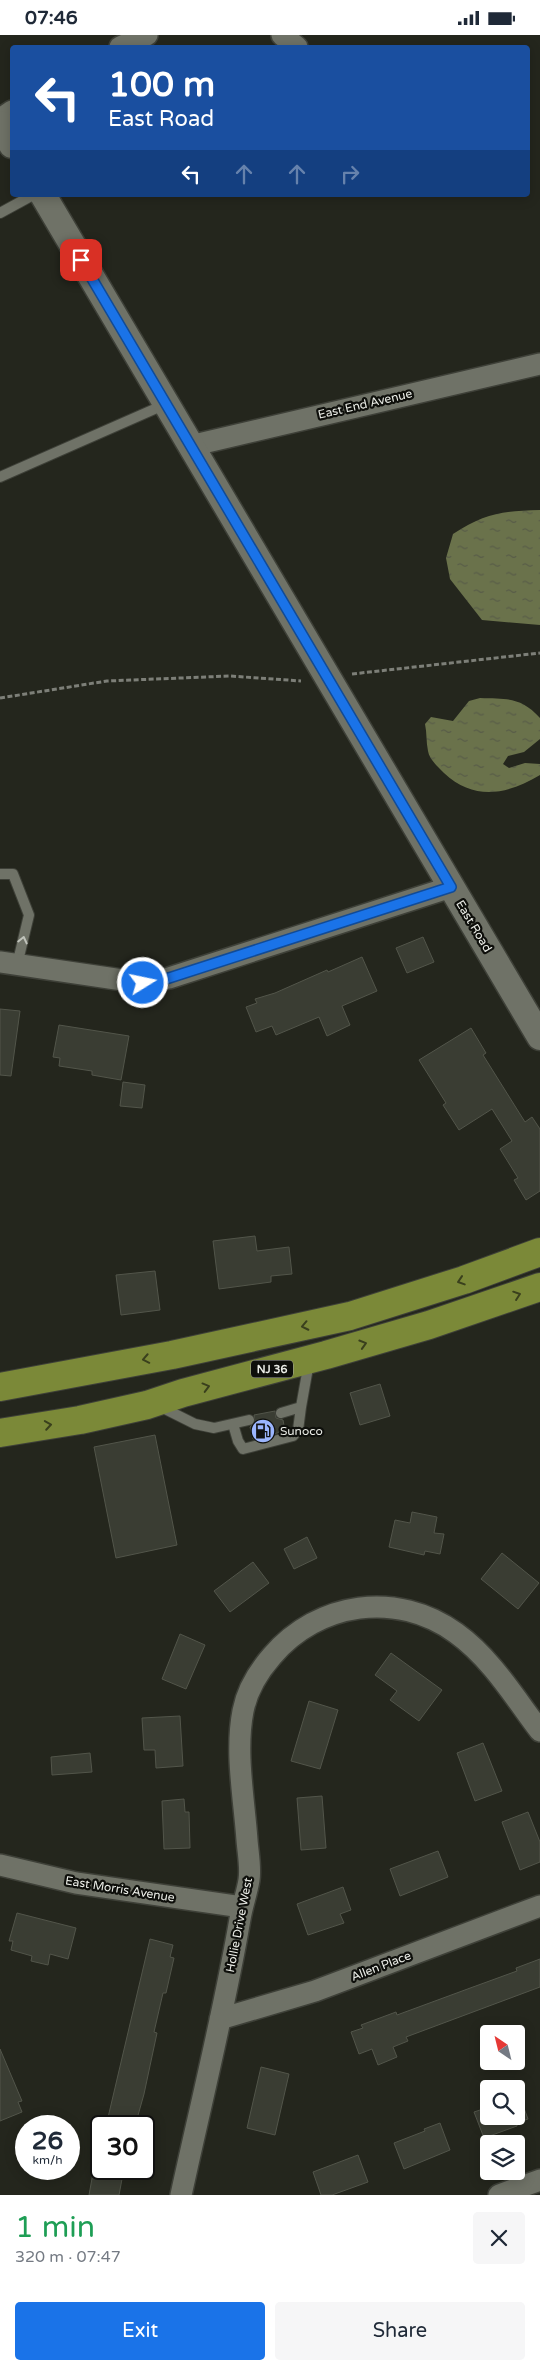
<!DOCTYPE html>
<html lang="en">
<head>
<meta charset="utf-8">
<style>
	body { margin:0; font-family:"Varela Round",sans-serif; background:#f6f6f7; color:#1f2937; height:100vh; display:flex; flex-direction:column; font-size:19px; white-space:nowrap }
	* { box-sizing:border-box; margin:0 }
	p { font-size:16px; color:#747a83 }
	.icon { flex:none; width:28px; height:28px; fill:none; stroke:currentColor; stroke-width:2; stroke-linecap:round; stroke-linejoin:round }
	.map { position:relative; height:2160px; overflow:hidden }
	.drawer { display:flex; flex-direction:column; background:#fff; flex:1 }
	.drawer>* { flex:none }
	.top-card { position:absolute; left:10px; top:10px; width:520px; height:152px; border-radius:5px; box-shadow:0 2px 12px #0003; background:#1a4fa0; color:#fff; overflow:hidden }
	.needle { width:32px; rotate:325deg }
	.fabs { position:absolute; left:480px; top:1990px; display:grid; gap:10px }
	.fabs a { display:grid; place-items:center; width:45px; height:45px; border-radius:5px; background:#fff; box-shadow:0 2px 12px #0003; font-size:25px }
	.speed { position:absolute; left:15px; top:2080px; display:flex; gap:10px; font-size:25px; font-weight:700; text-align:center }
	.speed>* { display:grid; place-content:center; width:65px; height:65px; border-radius:50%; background:#fff; box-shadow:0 2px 12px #0003; line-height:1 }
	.speed small { font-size:12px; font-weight:400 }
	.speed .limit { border:2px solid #111; border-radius:8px; background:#fff; color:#111 }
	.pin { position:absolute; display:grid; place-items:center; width:42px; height:42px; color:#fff; margin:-21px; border-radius:10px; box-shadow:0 2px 8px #0006 }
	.me { position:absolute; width:55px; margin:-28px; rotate:80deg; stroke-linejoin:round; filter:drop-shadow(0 0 4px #0008) }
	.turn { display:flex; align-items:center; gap:18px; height:105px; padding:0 15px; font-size:22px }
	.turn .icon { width:65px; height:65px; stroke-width:2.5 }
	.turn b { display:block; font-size:35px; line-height:42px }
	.lanes { display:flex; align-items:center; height:48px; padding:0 15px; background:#0003; justify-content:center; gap:25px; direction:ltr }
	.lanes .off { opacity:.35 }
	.round { display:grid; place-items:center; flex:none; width:52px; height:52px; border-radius:5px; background:#f6f6f7 }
	.headline { display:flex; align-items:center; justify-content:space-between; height:85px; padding:0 15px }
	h1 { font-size:30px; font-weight:600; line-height:38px; color:#1e9e55 }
	.cta { display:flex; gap:10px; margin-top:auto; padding:10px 15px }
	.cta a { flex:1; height:58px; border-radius:5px; background:#1a73e8; color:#fff; font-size:20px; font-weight:600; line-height:58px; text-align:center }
	.cta a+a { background:#f6f6f7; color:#1f2937 }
	.status { display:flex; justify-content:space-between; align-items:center; height:35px; padding:0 25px; background:#fff; direction:ltr }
	.status svg { height:14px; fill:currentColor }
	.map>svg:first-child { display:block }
	.water { fill:url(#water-ripples) }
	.building { fill:#3a3d33; stroke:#52554a }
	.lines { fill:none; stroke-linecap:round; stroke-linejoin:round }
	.service-casing { stroke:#3e4038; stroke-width:12 }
	.minor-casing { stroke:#3e4038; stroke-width:24 }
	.tertiary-casing { stroke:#3e4038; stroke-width:29 }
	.trunk-casing { stroke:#3e4038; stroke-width:30 }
	.path { stroke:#7d7f78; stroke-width:3; stroke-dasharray:5 2.5; stroke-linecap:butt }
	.service { stroke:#6f7267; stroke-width:10 }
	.minor { stroke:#6f7267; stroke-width:21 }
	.tertiary { stroke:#6f7267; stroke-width:26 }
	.trunk { stroke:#7b8938; stroke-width:28 }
	.oneway { stroke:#c0c3bb }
	.oneway2 { stroke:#3a401d }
	.route-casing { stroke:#114b97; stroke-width:12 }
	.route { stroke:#1a73e8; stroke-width:9 }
	.labels { text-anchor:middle; stroke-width:4.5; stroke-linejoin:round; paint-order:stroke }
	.shield { fill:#0e0f0b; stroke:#a9aba6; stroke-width:1 }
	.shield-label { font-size:11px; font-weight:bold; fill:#eceee8 }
	.street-label { font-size:12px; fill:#eceee8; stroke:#0e0f0b }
	.poi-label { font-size:12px; fill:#eceee8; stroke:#0e0f0b; text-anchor:start }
</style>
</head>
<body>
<div class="status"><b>07:46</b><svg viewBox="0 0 49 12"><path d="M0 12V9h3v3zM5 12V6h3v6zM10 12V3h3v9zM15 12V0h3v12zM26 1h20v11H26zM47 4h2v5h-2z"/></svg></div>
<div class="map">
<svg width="540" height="2160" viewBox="0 0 540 2160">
	<defs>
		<pattern id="water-ripples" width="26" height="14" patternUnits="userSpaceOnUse" patternTransform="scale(1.25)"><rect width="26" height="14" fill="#6a724b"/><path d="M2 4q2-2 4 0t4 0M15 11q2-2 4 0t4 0" fill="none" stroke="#585c48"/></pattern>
	</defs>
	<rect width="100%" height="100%" fill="#24261d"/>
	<path class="water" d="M540 475V590L482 585 450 544 446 523 453 499C485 478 502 476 540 475Z
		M480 663C507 664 521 662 540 683V704L524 717 508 721 503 729 509 733 525 728 540 729V740C507 760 474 766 444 738 438 732 429 724 428 716 426 707 427 698 425 689L431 682 453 686 469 666Z"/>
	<path class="building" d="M423 902 434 927 407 938 396 913Z
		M362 922 377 956 342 971 350 990 327 1001 319 982 276 1000 272 991 256 997 246 972 257 968 255 964 275 958 327 935 328 937Z
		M0 974 20 976 11 1041 0 1040Z
		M59 990 129 1001 121 1045 92 1040V1036L59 1031 60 1023 53 1022Z
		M471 993 486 1018 483 1020 525 1087 532 1082 540 1094V1156L526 1165 514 1145 518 1143 500 1114 512 1106 492 1074 459 1095 443 1070 446 1068 419 1025Z
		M123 1047 145 1050 142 1073 120 1071Z
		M255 1201 257 1216 289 1212 292 1239 271 1241V1247L219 1254 213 1206Z
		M155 1236 160 1275 121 1280 116 1240Z
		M380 1349 390 1381 360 1390 350 1358Z
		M275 1376 276 1383 283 1385 285 1396 253 1404 250 1392 255 1387 254 1380Z
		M155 1400 177 1510 116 1523 94 1412Z
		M412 1477 437 1482 434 1498 444 1499 440 1519 425 1516 424 1520 389 1512 395 1485 410 1488Z
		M307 1502 317 1523 294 1534 284 1514Z
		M502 1518 539 1548 518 1574 481 1544Z
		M253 1527 269 1548 230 1577 214 1556Z
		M180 1599 205 1610 186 1654 162 1644Z
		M391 1618 442 1655 419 1686 390 1665 397 1656 375 1640Z
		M309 1666 338 1675 320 1734 291 1726Z
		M180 1681 183 1731 156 1733 155 1715H144L142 1683Z
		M483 1708 502 1756 475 1766 457 1718Z
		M90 1718 92 1737 52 1740 51 1722Z
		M322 1761 326 1813 301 1815 297 1763Z
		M184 1764 185 1777H189L190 1813 164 1814 162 1766Z
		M528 1777 540 1807V1827L520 1835 502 1787Z
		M438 1816 448 1842 400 1861 390 1834Z
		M343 1852 351 1875 340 1879 344 1888 308 1900 297 1869Z
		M17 1878 76 1893 68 1924 50 1919 48 1930 31 1926 32 1921 11 1915 13 1906H9Z
		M150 1904 173 1910 170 1922 174 1923 166 1958H163L154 1997 157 1998 144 2059 135 2091H106Z
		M540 1924V1952L406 2002 408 2006 393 2012 397 2022 378 2030 372 2014 359 2019 351 1997 363 1993 361 1990 396 1977 397 1980 473 1952 517 1936 516 1933Z
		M0 2014 22 2066 18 2067 22 2077 0 2086Z
		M261 2032 289 2039 275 2100 247 2093Z
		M519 2060 528 2084 517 2088V2091L484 2103 474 2077 489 2072V2081H516V2061Z
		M440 2088 450 2115 404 2134 394 2108 425 2096 424 2094Z
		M358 2120 368 2147 332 2160H321L313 2137Z
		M93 2138 122 2144 119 2160H89Z"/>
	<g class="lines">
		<g class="service-casing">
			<path id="service" d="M0 178 33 160
				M0 442 166 369
				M0 839H13L29 880 17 930
				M159 1371 195 1389 214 1393 249 1385
				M281 1378 301 1372 309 1327
				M233 1389 238 1406 243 1414 293 1401 298 1395 301 1372"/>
		</g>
		<g class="minor-casing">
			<path id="minor" d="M282 0 297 12
				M120 12 147 0
				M0 84 12 76
				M190 411 540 329
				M0 927 143 948 169 943 451 852
				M0 1830 76 1848 242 1872
				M220 1984 315 1956 540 1871
				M181 2160C201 2068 224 1977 240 1884 242 1871 247 1858 249 1845 251 1833 248 1818 247 1805 244 1763 235 1717 243 1676 247 1655 258 1637 272 1621 318 1567 397 1555 456 1598 491 1623 515 1663 540 1696
				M499 2160 540 2145"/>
		</g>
		<g class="tertiary-casing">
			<path id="tertiary" d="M0 89 12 110
				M43 160 540 1002"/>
		</g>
		<g class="trunk-casing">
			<path id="trunk" d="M0 1352 172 1320 350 1281 464 1245 540 1217
				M0 1398 80 1385 147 1370 183 1358 326 1320 429 1290 540 1252"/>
		</g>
		<path class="path" d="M352 639 540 618
			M0 663 107 646 230 641 301 646"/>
		<use href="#service" class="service"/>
		<use href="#minor" class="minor"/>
		<use href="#tertiary" class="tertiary"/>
		<use href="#trunk" class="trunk"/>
	</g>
	<defs><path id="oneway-chevron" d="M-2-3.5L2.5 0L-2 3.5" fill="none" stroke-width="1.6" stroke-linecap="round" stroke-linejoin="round" transform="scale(1.25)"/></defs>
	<use class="oneway" href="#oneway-chevron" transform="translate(23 905) rotate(-77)"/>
	<g class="oneway2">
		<use href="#oneway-chevron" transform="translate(461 1246) rotate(162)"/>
		<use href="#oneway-chevron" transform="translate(517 1260) rotate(-19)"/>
		<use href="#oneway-chevron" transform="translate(305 1291) rotate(168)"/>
		<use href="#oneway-chevron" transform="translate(363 1309) rotate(-17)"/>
		<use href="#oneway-chevron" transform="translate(146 1324) rotate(169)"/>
		<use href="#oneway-chevron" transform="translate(206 1352) rotate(-15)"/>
		<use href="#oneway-chevron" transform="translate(48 1390) rotate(-9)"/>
	</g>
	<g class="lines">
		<g class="route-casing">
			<path id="route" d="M81 225 451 852 169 943 143 948"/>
		</g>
		<use href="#route" class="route"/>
	</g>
	<defs>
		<g id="fuel-disc" transform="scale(1.25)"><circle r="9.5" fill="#9bb5fd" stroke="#0e0f0b"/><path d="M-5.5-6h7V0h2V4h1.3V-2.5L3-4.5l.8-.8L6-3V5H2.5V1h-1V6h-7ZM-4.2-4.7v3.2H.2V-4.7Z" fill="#111"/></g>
	</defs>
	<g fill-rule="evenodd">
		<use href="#fuel-disc" x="263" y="1396"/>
	</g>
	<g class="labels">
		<rect class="shield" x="251" y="1325.5" width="42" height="17" rx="4"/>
		<g class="shield-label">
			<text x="272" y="1338">NJ 36</text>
		</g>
		<g class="street-label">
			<text transform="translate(365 369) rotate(-13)" y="4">East End Avenue</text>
			<text transform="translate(474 891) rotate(59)" y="4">East Road</text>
			<text transform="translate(120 1854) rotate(9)" y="4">East Morris Avenue</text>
			<text transform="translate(239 1890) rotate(-79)" y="4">Hollie Drive West</text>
			<text transform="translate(381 1931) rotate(-21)" y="4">Allen Place</text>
		</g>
		<g class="poi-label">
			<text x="280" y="1400">Sunoco</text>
		</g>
	</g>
</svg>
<div class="fabs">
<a><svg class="needle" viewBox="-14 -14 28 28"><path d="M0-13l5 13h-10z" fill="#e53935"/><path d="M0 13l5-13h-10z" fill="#747a83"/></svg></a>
<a><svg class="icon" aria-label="search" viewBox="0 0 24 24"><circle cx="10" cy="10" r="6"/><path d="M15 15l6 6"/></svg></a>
<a><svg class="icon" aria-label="layers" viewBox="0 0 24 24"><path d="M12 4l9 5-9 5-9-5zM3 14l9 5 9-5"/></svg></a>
</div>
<div class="speed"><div>26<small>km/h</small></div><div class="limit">30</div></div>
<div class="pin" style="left:81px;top:225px;background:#d93025"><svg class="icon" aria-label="arrive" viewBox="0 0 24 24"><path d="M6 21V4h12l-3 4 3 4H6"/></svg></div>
<svg class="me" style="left:143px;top:948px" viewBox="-20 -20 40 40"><circle r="17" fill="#1a73e8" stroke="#fff" stroke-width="3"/><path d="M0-11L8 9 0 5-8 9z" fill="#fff"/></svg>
<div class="top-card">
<div class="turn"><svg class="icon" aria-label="left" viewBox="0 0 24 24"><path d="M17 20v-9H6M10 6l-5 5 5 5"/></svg><div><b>100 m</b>East Road</div></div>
<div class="lanes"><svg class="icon" aria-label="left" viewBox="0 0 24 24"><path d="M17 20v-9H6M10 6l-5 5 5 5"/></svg><svg class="icon off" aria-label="ahead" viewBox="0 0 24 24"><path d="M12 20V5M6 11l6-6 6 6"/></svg><svg class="icon off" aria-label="ahead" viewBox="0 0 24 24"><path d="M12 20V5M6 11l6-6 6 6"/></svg><svg class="icon off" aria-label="right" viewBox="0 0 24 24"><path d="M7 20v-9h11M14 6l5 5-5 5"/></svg></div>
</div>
</div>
<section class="drawer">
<div class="headline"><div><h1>1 min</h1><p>320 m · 07:47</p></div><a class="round"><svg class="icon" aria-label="close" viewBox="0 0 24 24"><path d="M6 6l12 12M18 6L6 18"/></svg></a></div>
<div class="cta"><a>Exit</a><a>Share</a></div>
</section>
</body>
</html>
